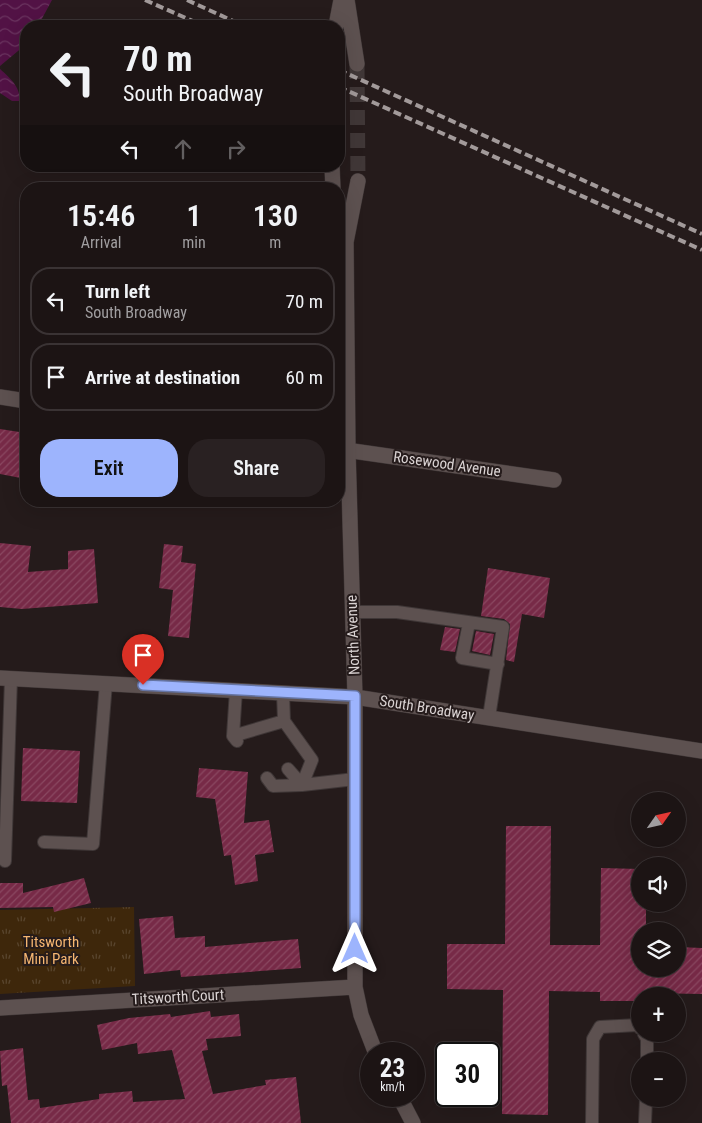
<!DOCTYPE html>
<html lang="en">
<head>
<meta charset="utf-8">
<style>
	body { margin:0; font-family:"Roboto Condensed",sans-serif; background:#292122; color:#f1f3f6; height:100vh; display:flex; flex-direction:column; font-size:19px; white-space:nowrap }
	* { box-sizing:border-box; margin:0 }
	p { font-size:16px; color:#a09ea0 }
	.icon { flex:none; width:28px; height:28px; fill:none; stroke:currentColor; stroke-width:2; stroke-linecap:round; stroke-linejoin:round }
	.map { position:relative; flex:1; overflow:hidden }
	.side { position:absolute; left:20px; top:182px; width:325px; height:325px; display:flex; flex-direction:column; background:#1c1414; border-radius:20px; box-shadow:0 5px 20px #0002,0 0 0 1px #3a3334 }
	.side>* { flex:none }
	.banner { position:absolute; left:20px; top:20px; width:325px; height:152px; border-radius:20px; box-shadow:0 5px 20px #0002,0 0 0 1px #3a3334; background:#1c1414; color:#f1f3f6; overflow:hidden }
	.needle { width:32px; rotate:56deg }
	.fabs { position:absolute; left:631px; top:792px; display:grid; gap:10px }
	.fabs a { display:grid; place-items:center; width:55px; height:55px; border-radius:50%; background:#1c1414; box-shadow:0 5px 20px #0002,0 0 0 1px #3a3334; font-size:25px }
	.speed { position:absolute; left:360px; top:1042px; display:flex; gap:10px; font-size:25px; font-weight:700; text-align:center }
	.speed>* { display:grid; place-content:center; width:65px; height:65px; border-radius:50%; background:#1c1414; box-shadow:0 5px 20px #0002,0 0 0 1px #3a3334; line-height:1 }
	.speed small { font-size:12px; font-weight:400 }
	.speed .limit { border:2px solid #111; border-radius:8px; background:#fff; color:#111 }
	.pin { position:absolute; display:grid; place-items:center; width:42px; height:42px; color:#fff; margin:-51px -21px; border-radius:50% 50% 50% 0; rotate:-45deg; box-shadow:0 0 5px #0007 }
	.pin .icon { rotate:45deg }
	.me { position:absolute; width:55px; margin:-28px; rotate:0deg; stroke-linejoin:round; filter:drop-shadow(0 0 4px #0008) }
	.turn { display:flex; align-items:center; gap:18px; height:105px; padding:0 20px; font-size:22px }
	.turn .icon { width:65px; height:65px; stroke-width:2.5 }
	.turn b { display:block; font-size:35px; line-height:42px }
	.lanes { display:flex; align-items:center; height:48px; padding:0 20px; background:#0003; justify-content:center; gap:25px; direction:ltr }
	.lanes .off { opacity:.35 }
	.eta { display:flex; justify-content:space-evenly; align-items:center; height:85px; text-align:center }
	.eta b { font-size:30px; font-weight:600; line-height:35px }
	.button { display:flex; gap:10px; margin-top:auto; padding:10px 20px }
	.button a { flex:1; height:58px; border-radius:20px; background:#9db4fd; color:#111; font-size:20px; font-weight:600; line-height:58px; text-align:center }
	.button a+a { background:#292122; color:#f1f3f6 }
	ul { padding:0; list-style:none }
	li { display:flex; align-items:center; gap:15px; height:68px; margin:0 10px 8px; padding:0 10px; border:2px solid #3a3334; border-radius:20px }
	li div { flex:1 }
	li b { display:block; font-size:19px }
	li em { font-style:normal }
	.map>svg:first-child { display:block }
	.grass { fill:url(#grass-tufts) }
	.water { fill:url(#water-waves) }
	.building { fill:url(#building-hatch) }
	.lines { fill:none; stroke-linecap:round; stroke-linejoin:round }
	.secondary-tunnel { stroke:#403737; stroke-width:15; stroke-dasharray:15 8; stroke-linecap:butt }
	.lane-casing { stroke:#3f3737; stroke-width:14 }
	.street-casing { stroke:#3f3737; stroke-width:16 }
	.secondary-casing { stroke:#3f3737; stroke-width:16 }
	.lane { stroke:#5d5150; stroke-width:12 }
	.street { stroke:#5d5150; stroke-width:15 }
	.secondary { stroke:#5d5150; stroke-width:15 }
	.rail { stroke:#a29a9a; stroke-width:4; stroke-dasharray:8 4; stroke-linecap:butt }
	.route-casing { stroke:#6675a4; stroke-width:12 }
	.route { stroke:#9db4fd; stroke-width:9 }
	.labels { text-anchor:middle; stroke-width:4; stroke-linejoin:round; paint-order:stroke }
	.street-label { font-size:15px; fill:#dad3d3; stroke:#251b1b }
	.park-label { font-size:15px; fill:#f6b671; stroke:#251b1b }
</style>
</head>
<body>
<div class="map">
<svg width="702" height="1123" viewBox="0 0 702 1123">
	<defs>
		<pattern id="grass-tufts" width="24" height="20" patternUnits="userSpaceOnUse" patternTransform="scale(1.25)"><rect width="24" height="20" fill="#3e270b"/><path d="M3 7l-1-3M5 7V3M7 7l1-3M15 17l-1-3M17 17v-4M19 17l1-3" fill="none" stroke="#59452e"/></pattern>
		<pattern id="water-waves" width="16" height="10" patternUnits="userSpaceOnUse" patternTransform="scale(1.25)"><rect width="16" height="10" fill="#521245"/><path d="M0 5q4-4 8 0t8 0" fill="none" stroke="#6a345f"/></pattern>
		<pattern id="building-hatch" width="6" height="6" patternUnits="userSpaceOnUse" patternTransform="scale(1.25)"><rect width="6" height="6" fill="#772a47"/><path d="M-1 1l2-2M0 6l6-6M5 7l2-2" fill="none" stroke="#8a4861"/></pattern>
	</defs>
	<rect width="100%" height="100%" fill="#251b1b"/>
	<path class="grass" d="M134 907 135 986 0 994V910Z"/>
	<path class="water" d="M0 0H52L38 26H26V43L24 46 0 66Z
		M0 69C10 78 20 86 20 101H12L0 93Z"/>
	<path class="building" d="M0 429 26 433V479L0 474Z
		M0 543 31 546 28 572 68 569V551L94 549 98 603 22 609 0 607Z
		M164 544 183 546 181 562 196 564 189 638 168 636 173 590 159 588Z
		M488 568 550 578 544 618 522 614 514 662 506 660 510 624 504 619 481 616Z
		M445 627 460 629 455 652 440 650Z
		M476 631 494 634 490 655 472 651Z
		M23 748 80 751 77 803 21 801Z
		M199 768 248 772 244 823 269 820 274 852 255 855 258 881 235 885 231 855 224 856 215 799 196 797Z
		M506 826H551L550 945H600L601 868 640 869V904H646V931H640V969H678V947L702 948V994L644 993V996H640V1001H600V992L549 991 548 1115 502 1114 503 990 447 989V944H505Z
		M84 878 91 903 54 912 53 907 0 908V883H23V893Z
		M173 916 175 938 205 936V947L298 939 301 968 181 977 180 970 144 974 139 919Z
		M210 1011 211 1017 239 1014 241 1036 206 1039 208 1050 202 1051 213 1094 266 1085 265 1080 296 1077 301 1123H11L7 1085 2 1086 0 1051 23 1048 28 1100 39 1099 40 1108 99 1099V1094L132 1091 133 1102 185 1099 172 1050 138 1054 137 1043 102 1050 97 1025 129 1018 170 1014 171 1017Z"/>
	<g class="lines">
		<path class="secondary-tunnel" d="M357 64 358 181"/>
		<g class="lane-casing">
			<path id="lane" d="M353 612H397L503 627 489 717
				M469 623 462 658 498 664
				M236 690 233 736 237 741
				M283 693 284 721 312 760 302 785 288 769
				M233 736 284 721
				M267 778 273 786 302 785 355 779
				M44 842 93 844 106 683
				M5 861 11 678
				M644 1034 647 1039V1061
				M592 1123 593 1039 600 1027 638 1025 640 1028
				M645 1123 646 1099"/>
		</g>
		<g class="street-casing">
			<path id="street" d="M0 397 26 401
				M339 449 554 480
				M355 697V987L361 1015 376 1054
				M0 1008 355 987
				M399 1096 413 1123"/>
		</g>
		<g class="secondary-casing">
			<path id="secondary" d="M347 0 357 64
				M336 26 341 0
				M332 166 333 189
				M339 211 345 236
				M0 678 355 697 702 751
				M355 697 348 450 346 242 358 181"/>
		</g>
		<use href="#lane" class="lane"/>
		<use href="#street" class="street"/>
		<use href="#secondary" class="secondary"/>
		<path class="rail" d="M145 0 204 26
			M187 0 244 26
			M339 70 702 234
			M339 87 702 250"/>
	</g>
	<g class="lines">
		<g class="route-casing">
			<path id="route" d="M143 685 355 696V949"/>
		</g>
		<use href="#route" class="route"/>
	</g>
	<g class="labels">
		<g class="street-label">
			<text transform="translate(447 464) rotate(8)" y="5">Rosewood Avenue</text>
			<text transform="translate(353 635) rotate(-92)" y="5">North Avenue</text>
			<text transform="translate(427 708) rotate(9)" y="5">South Broadway</text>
			<text transform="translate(178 997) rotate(-3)" y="5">Titsworth Court</text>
		</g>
		<g class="park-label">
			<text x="51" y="947">Titsworth<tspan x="51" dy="17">Mini Park</tspan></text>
		</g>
	</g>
</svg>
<div class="fabs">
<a><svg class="needle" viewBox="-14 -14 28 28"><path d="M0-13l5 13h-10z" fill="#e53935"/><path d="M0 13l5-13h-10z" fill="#a09ea0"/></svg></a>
<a><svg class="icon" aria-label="sound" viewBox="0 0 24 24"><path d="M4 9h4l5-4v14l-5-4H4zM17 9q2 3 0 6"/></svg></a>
<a><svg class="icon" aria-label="layers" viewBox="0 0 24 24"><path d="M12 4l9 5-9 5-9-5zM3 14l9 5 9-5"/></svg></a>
<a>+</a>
<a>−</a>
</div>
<div class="speed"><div>23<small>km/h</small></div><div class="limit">30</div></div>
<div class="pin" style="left:143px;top:685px;background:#d93025"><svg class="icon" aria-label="arrive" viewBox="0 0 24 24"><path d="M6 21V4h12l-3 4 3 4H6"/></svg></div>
<svg class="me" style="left:355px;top:949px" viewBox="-20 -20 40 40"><path d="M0-17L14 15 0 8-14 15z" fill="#9db4fd" stroke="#fff" stroke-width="4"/></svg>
<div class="banner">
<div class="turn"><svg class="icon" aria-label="left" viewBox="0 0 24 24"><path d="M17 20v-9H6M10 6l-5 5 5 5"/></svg><div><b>70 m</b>South Broadway</div></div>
<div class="lanes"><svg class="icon" aria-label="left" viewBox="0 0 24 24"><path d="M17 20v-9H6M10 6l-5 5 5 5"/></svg><svg class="icon off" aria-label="ahead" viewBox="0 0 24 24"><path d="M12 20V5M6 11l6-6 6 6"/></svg><svg class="icon off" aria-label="right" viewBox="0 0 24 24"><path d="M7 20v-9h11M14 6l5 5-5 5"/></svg></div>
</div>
<section class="side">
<div class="eta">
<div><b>15:46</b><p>Arrival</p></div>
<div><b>1</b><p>min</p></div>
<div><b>130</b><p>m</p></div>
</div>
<ul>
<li><svg class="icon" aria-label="left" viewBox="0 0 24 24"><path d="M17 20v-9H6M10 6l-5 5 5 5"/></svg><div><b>Turn left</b><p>South Broadway</p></div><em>70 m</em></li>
<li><svg class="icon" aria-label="arrive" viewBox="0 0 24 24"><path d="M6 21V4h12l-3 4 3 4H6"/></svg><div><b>Arrive at destination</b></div><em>60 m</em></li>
</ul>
<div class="button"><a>Exit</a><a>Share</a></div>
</section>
</div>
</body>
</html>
